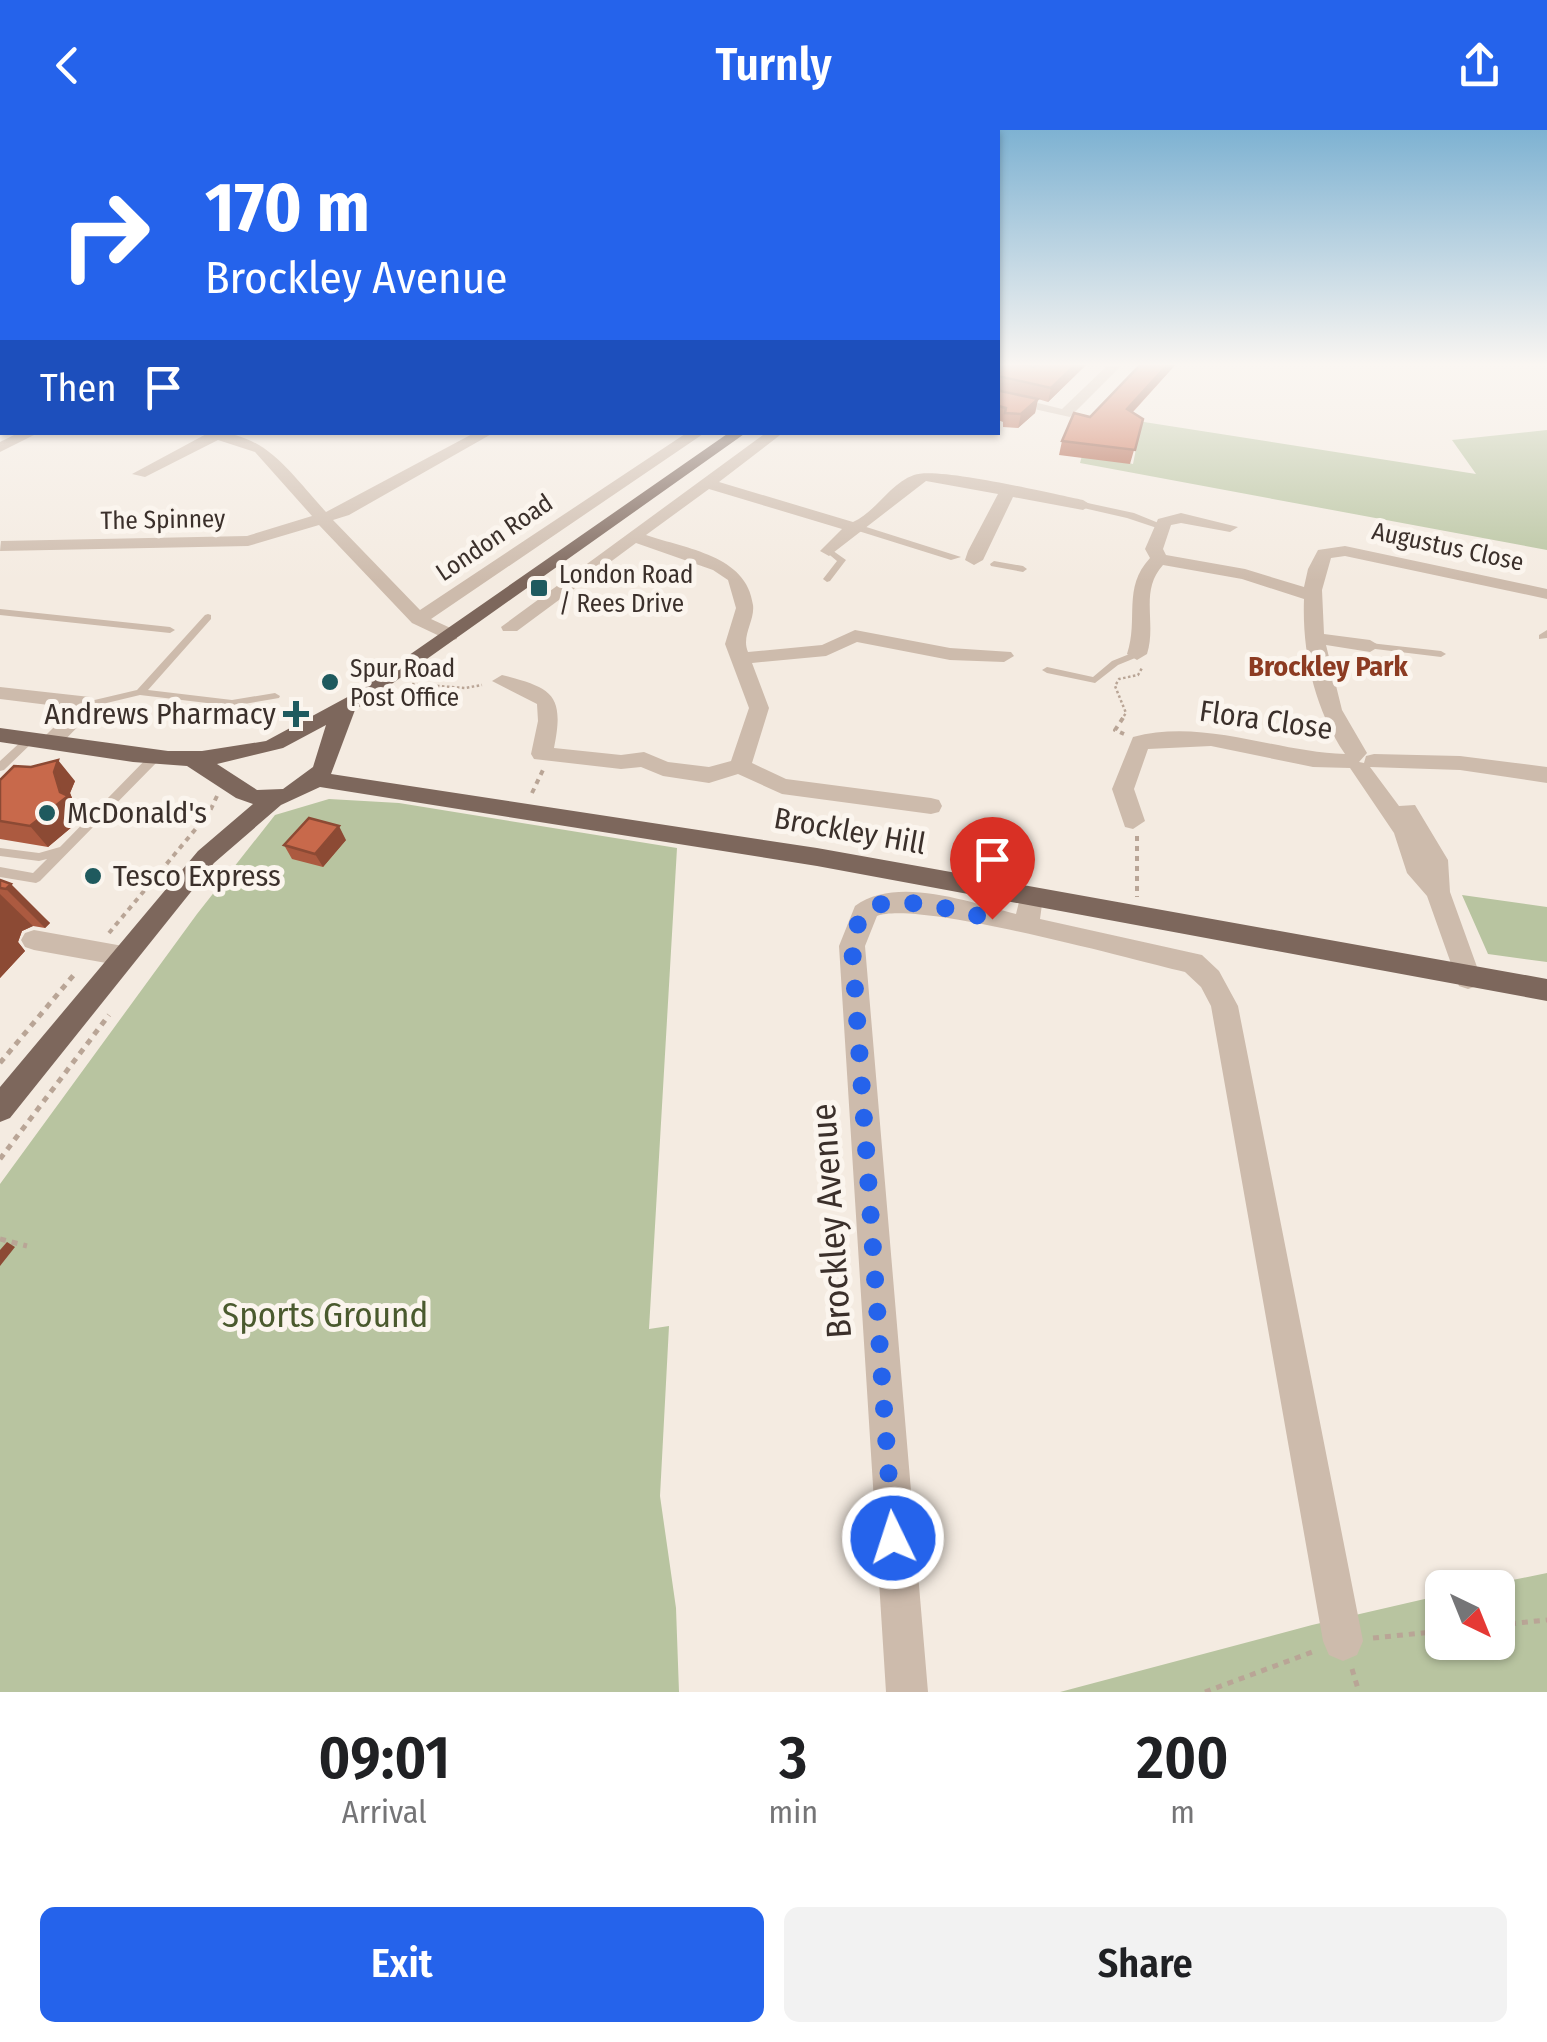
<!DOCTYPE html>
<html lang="en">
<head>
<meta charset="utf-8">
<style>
	body { margin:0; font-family:"Fira Sans Condensed",sans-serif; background:#f2f2f2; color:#202124; height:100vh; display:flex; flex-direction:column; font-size:38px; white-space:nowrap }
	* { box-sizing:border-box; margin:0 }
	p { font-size:32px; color:#757577 }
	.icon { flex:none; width:55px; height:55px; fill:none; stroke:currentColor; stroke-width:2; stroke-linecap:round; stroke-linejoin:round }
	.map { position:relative; height:1562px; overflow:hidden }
	.panel { display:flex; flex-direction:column; background:#fff; flex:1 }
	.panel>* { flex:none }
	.banner { position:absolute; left:0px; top:0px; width:1000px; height:305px; box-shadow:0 2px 8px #0004; background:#2563eb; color:#fff; overflow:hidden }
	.needle { width:65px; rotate:137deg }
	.fabs { position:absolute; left:1425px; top:1440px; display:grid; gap:20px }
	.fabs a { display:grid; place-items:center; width:90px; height:90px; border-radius:15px; background:#fff; box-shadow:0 2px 8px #0004; font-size:50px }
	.pin { position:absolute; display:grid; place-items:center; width:85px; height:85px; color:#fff; margin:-102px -42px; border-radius:50% 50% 50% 0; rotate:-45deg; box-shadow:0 0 10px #0007 }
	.pin .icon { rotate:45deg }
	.me { position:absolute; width:110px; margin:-55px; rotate:356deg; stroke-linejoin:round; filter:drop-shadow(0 0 8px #0008) }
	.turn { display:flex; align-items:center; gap:35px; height:210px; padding:0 40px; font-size:45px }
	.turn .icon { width:130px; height:130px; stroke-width:2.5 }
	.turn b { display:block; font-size:70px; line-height:85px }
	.then { display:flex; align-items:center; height:95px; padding:0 40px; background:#0003; gap:20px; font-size:38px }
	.eta { display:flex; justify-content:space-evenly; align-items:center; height:170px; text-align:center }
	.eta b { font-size:60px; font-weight:600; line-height:70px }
	.primary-button { display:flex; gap:20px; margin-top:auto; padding:20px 40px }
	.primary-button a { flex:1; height:115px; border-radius:15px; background:#2563eb; color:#fff; font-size:40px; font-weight:600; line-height:115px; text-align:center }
	.primary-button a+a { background:#f2f2f2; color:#202124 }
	header { display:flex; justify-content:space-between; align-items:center; height:130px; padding:0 40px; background:#2563eb; color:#fff; font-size:45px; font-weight:600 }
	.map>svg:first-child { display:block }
	.green { fill:#b8c4a0 }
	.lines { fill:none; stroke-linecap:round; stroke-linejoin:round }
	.path-far2 { stroke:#b9a596; stroke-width:2.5; stroke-dasharray:2.5 2.5; stroke-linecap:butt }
	.path-far1 { stroke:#b9a596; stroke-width:4; stroke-dasharray:5 5; stroke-linecap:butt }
	.path { stroke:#b9a596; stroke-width:5; stroke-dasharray:6 6; stroke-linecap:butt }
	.service { fill:#cdbbac; fill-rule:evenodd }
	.pedestrian { fill:#cdbbac; fill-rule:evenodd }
	.minor { fill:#cdbbac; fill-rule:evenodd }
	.primary { fill:#7d675c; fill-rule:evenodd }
	.wall { fill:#ac5a40 }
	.shaded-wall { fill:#8c4a34 }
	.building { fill:#c8694b; stroke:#8c4a34; stroke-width:2.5 }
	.route { stroke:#2563eb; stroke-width:18; stroke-dasharray:0 32.4 }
	.poi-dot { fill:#1f5a5e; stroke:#fbf5ee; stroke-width:4 }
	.labels { text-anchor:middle; stroke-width:10; stroke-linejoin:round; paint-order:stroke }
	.far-street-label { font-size:25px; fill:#3b302b; stroke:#fbf5ee }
	.far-poi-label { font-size:25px; fill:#3b302b; stroke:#fbf5ee; text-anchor:start }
	.far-neighbourhood-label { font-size:28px; font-weight:bold; fill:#8c3b22; stroke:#fbf5ee }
	.poi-label { font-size:30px; fill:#3b302b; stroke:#fbf5ee; text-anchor:start }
	.street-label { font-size:30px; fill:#3b302b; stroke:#fbf5ee }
	.near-street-label { font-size:35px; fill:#3b302b; stroke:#fbf5ee }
	.near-park-label { font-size:35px; fill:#4a5a2e; stroke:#fbf5ee }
</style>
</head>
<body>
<header><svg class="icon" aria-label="back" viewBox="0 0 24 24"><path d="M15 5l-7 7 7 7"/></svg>Turnly<svg class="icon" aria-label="share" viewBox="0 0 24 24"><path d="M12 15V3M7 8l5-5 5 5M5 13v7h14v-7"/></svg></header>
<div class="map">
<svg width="1547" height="1562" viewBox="0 0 1547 1562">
	<rect width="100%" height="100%" fill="#f4ebe1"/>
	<path class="green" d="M1112 287 1476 344 1452 310 1547 300V420L1080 333 1083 322 1133 334 1137 314 1125 311Z
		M329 669 399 673 677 718 649 1199 669 1196 660 1366 676 1478 679 1562H0V1054L197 784 275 685Z
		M1462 765 1547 777V832L1488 824Z
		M1547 1443V1562H1060L1312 1495 1442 1465V1512H1498V1458L1478 1457Z"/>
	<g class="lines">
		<path class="path-far2" d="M412 554 465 558 482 555
			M1121 590 1126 583 1115 556 1119 549 1138 545 1142 538"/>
		<path class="path-far1" d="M1123 588 1115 600 1124 604
			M532 663 543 640
			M1137 706V767
			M109 803 209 683 217 666"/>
		<path class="path" d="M0 933 77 841
			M0 1029 109 885
			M0 1109 27 1116
			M1498 1495 1547 1490
			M1373 1508 1442 1501
			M1352 1539 1359 1562
			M1205 1562 1315 1521"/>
		<path class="service" d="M829 418 846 430 830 451 827 452 823 449 837 431 825 421Z
			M994 431 1023 436 1027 439 1023 442 991 436 990 434Z
			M0 479 170 497 175 500 170 503 0 485Z
			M208 484 211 485V489L148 560 232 570 275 563 280 566 279 568 232 576 140 565 90 577 86 576V572L137 560 205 485Z
			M1547 500V508L1539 509V505Z
			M1370 513 1441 521 1446 524 1441 527 1367 518V514Z
			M1137 521 1140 522V526L1118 535 1095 553 1047 543 1042 540 1047 537 1093 547 1112 531Z
			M30 605 35 609 34 611 4 640 0 641V631L26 607Z
			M156 622 161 626 160 629 40 751 36 753 0 747V737L33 743 47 729 39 731 0 726V718L39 723 60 717 152 623Z"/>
		<path class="pedestrian" d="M1083 372 1134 383 1166 396 1160 399 1127 388 1079 377V373Z
			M852 395H860L961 427 951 430 852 399Z"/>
		<path class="minor" d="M1110 233H1124L1070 287 998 271V263L1062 279Z
			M20 302H40L0 322V312Z
			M210 302C266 302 289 342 326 382L476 302H495L349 385 333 390 420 480 688 302H706L431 489 457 501V509L450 511 412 493 319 395 248 416 0 421 1 411 247 406 312 386 255 322 218 310 145 347 132 344Z
			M767 302H784L719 352 853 392C877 381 889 354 914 345 937 336 1052 364 1083 370L1091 375 1083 380 1013 367 983 430 974 435 965 430 968 421 998 364 926 351 829 426 820 421 842 399 709 359 646 405C686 419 747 425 753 475 755 491 741 506 748 522L822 515 855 500 950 518 1011 522 1014 526 1004 532 950 530 857 512 826 526 752 533 769 578 752 633 786 649 931 668 939 670 942 676 939 682 931 684 782 664 738 644 709 653 663 646 641 637 621 639 534 629 531 624 538 591 537 574 492 551 502 545C552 558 565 564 554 618L621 625 644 622 668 632 709 637 731 631 749 578 725 514 736 478 728 450 713 440 636 413 517 501H503L501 497Z
			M1181 383 1238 397 1230 402 1181 393 1171 395 1163 419 1166 425 1245 439 1304 457 1308 439 1318 420 1345 416 1547 459V469L1345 426 1331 428 1322 460 1324 504 1370 510 1380 516 1370 522 1326 515 1342 580 1367 623 1359 632 1364 633 1366 626 1374 624 1460 626 1547 637V653L1460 640 1370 637 1399 676 1415 675 1448 730 1450 762 1481 848 1477 856 1468 859 1459 856 1427 766 1407 743 1394 703 1350 638 1313 637 1211 616 1148 619 1134 659 1145 691 1133 699 1125 697 1112 659 1133 607C1204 588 1275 622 1345 624 1314 578 1302 522 1304 469L1242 449 1163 435C1139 461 1157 493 1147 524L1137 530 1127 524C1139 489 1122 458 1150 428L1145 419 1158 389Z
			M0 557 90 567 100 574 58 617 50 619 39 612 73 578 0 569Z
			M1031 758 1040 760 1043 767 1040 789 1202 825 1219 841 1238 876 1363 1511 1357 1525 1343 1531 1329 1525 1323 1511 1211 876 1201 857 1185 842C1130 829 918 770 877 786L865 816 928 1562H886L839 816 855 776C898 745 970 773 1016 784L1022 760Z
			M34 800 123 816 132 819 136 826 132 833 123 836 34 820 25 817 21 810 25 803Z"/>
		<path class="primary" d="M730 302H747L355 580 331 644 817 718 1547 849V871L817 736 320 657 281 675 214 733 10 988 0 992V957L198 721 253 674 236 668 187 636 133 632 0 612V598L168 621H202L266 611 353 564ZM326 595 313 637 283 659 257 660 217 634 283 618Z"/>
	</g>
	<path class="wall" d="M998 233 1034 237 1039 233H1088L1048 272 1038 269 1035 283 1018 298 1003 297V292L998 290Z
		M1142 233H1177L1133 282 1143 289 1130 334 1059 325 1062 311 1090 287Z
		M0 650 75 651 70 663 74 673 85 686 48 717 0 709Z
		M346 710 323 737 292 729 284 715Z
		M0 750 50 793 45 798 33 796 22 801 18 812 25 821 0 848Z"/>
	<path class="shaded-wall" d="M1077 233H1088L1048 272 1051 258Z
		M1169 233H1177L1123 292 1127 279Z
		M1038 269 1035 283 1018 298 1021 284Z
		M58 630 75 651 70 663 74 673 85 686 48 717 30 696 60 662 54 642Z
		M339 696 346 710 323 737 315 724Z
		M11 754 50 793 45 798 6 759Z
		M0 764 33 796 22 801 18 812 25 821 0 848Z
		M7 1112 15 1117 0 1136V1120Z"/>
	<path class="building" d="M998 233H1016L1034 237 1039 233H1077L1051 258 998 246 1000 261 1038 269 1021 284 1005 283 1006 278 998 276Z
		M1142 233H1169L1127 279 1143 289 1135 320 1062 311 1074 283 1090 287Z
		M58 630 54 642 60 662 68 666 30 696 0 691V650L14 636 31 637Z
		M309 688 339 696 315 724 284 715Z
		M0 750 11 754 6 759 0 758Z"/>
	<linearGradient id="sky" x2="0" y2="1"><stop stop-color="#7eb2d2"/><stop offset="0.52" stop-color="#faf6f2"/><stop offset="1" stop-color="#faf6f2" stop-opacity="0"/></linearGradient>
	<rect width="1547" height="451" fill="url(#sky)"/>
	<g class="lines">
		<path class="route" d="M893 1408 852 816C855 803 857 789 868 780 892 761 964 783 992 789"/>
	</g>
	<g class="poi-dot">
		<rect x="529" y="448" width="20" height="20" rx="5"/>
		<circle cx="330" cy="552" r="10"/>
		<path d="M291 569h10v10h10v10h-10v10h-10v-10h-10v-10h10z"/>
		<circle cx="47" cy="683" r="10"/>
		<circle cx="93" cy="746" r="10"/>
	</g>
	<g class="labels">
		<g class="far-street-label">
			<text transform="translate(163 389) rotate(-1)" y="9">The Spinney</text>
			<text transform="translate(494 407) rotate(-34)" y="9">London Road</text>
			<text transform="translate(1448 416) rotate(12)" y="9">Augustus Close</text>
		</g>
		<g class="far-poi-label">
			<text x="559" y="453">London Road<tspan x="559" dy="29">/ Rees Drive</tspan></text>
			<text x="350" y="547">Spur Road<tspan x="350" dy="29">Post Office</tspan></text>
		</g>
		<g class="far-neighbourhood-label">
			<text x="1328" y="546">Brockley Park</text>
		</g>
		<g class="poi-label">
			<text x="276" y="594" text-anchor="end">Andrews Pharmacy</text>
			<text x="67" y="693">McDonald's</text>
			<text x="113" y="756">Tesco Express</text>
		</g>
		<g class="street-label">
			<text transform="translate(1266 590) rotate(8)" y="10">Flora Close</text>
			<text transform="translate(850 701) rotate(10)" y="10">Brockley Hill</text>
		</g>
		<g class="near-street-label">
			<text transform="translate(831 1091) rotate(-94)" y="12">Brockley Avenue</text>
		</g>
		<g class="near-park-label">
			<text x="325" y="1197">Sports Ground</text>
		</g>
	</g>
</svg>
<div class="fabs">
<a><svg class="needle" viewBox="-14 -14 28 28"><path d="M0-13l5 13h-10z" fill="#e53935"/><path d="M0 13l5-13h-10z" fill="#757577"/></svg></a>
</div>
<div class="pin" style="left:992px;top:789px;background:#d93025"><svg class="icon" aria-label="arrive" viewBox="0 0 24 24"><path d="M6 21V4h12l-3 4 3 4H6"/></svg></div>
<svg class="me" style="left:893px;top:1408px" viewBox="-20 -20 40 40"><circle r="17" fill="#2563eb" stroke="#fff" stroke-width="3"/><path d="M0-11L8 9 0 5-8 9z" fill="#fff"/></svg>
<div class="banner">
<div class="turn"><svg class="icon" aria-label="right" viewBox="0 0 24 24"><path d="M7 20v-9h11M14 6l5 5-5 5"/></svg><div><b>170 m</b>Brockley Avenue</div></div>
<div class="then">Then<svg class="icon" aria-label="arrive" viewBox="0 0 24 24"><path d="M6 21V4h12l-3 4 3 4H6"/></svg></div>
</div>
</div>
<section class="panel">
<div class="eta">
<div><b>09:01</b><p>Arrival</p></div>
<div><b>3</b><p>min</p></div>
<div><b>200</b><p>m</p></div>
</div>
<div class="primary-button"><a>Exit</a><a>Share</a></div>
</section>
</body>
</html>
